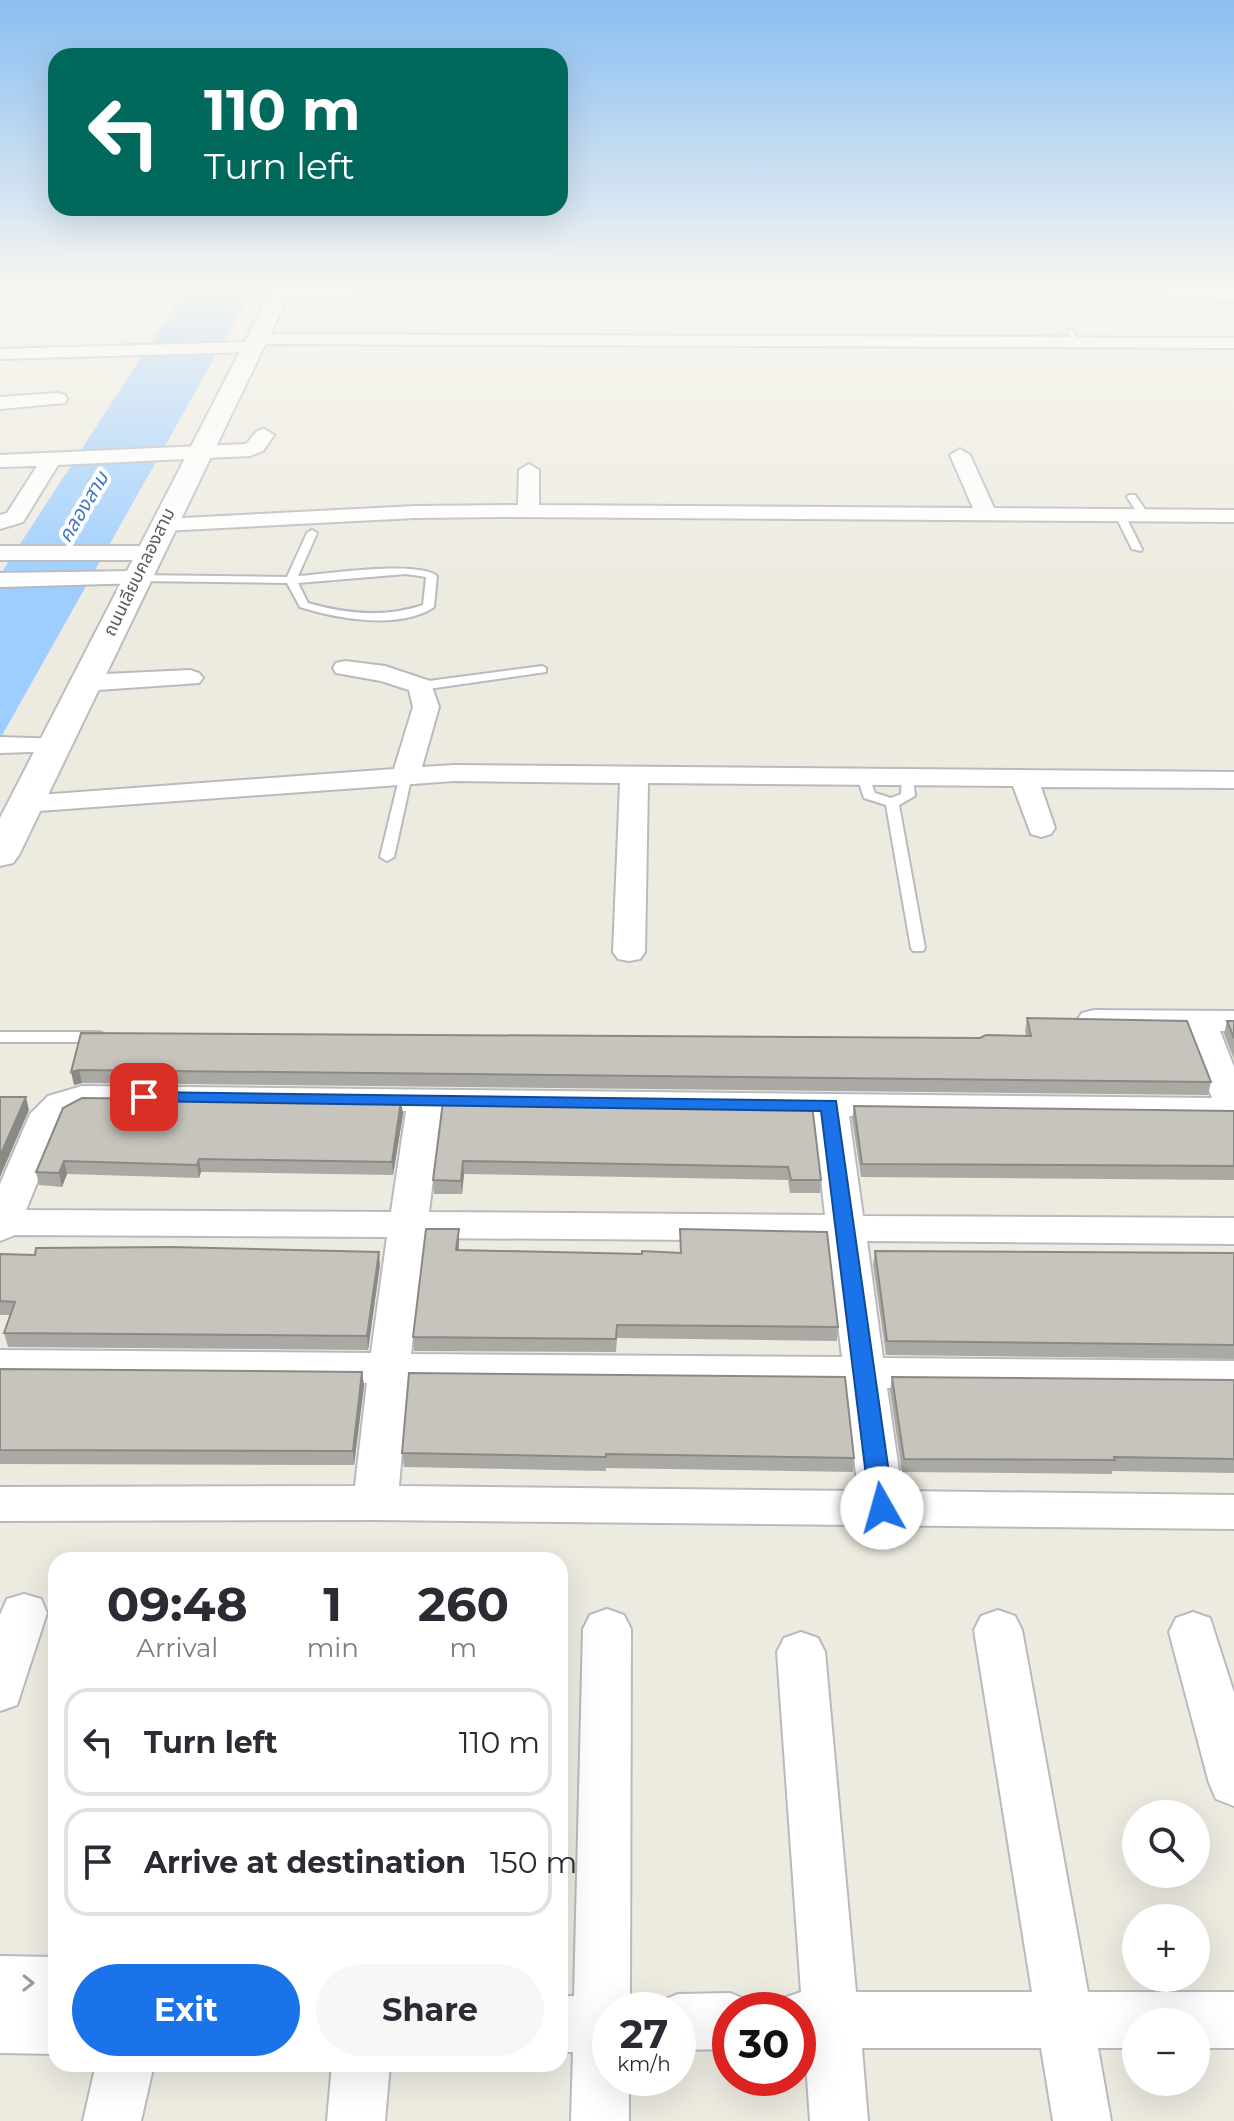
<!DOCTYPE html>
<html lang="en">
<head>
<meta charset="utf-8">
<style>
	body { margin:0; font-family:Montserrat,"Noto Sans Thai",sans-serif; background:#f7f7f7; color:#2b2b33; height:100vh; display:flex; flex-direction:column; font-size:30px; white-space:nowrap }
	* { box-sizing:border-box; margin:0 }
	p { font-size:26px; color:#7c7c81 }
	.icon { flex:none; width:44px; height:44px; fill:none; stroke:currentColor; stroke-width:2; stroke-linecap:round; stroke-linejoin:round }
	.map { position:relative; flex:1; overflow:hidden }
	.drawer { position:absolute; left:48px; top:1552px; width:520px; height:520px; display:flex; flex-direction:column; background:#fff; border-radius:24px; box-shadow:0 8px 32px #0002 }
	.drawer>* { flex:none }
	.hud { position:absolute; left:48px; top:48px; width:520px; height:168px; border-radius:24px; box-shadow:0 8px 32px #0002; background:#00695c; color:#fff; overflow:hidden }
	.buttons { position:absolute; left:1122px; top:1800px; display:grid; gap:16px }
	.buttons a { display:grid; place-items:center; width:88px; height:88px; border-radius:50%; background:#fff; box-shadow:0 8px 32px #0002; font-size:40px }
	.speed { position:absolute; left:592px; top:1992px; display:flex; gap:16px; font-size:40px; font-weight:700; text-align:center }
	.speed>* { display:grid; place-content:center; width:104px; height:104px; border-radius:50%; background:#fff; box-shadow:0 8px 32px #0002; line-height:1 }
	.speed small { font-size:20px; font-weight:400 }
	.speed .limit { border:12px solid #d22; background:#fff; color:#111 }
	.pin { position:absolute; display:grid; place-items:center; width:68px; height:68px; color:#fff; margin:-34px; border-radius:16px; box-shadow:0 4px 12px #0006 }
	.me { position:absolute; width:88px; margin:-44px; rotate:353deg; stroke-linejoin:round; filter:drop-shadow(0 0 6px #0008) }
	.turn { display:flex; align-items:center; gap:28px; height:168px; padding:0 24px; font-size:36px }
	.turn .icon { width:104px; height:104px; stroke-width:2.5 }
	.turn b { display:block; font-size:56px; line-height:68px }
	.eta { display:flex; justify-content:space-evenly; align-items:center; height:136px; text-align:center }
	.eta b { font-size:48px; font-weight:700; line-height:56px }
	.primary-button { display:flex; gap:16px; margin-top:auto; padding:16px 24px }
	.primary-button a { flex:1; height:92px; border-radius:48px; background:#1a73e8; color:#fff; font-size:32px; font-weight:700; line-height:92px; text-align:center }
	.primary-button a+a { background:#f7f7f7; color:#2b2b33 }
	ul { padding:0; list-style:none }
	li { display:flex; align-items:center; gap:24px; height:108px; margin:0 16px 12px; padding:0 8px; border:4px solid #e1e1e2; border-radius:24px }
	li div { flex:1 }
	li b { display:block; font-size:30px }
	li em { font-style:normal }
	.map>svg:first-child { display:block }
	.water { fill:#9eceff }
	.lines { fill:none; stroke-linecap:round; stroke-linejoin:round }
	.service-casing { stroke:#b8bac0; stroke-width:4 }
	.minor-casing { stroke:#b8bac0; stroke-width:4 }
	.secondary-casing { stroke:#b9bcc3; stroke-width:4 }
	.service { fill:#fff; fill-rule:evenodd }
	.minor { fill:#fff; fill-rule:evenodd }
	.secondary { fill:#fff; fill-rule:evenodd }
	.wall { fill:#aba9a3 }
	.shaded-wall { fill:#8b8984 }
	.building { fill:#c7c4bd; stroke:#8b8984; stroke-width:2 }
	.oneway { stroke:#9b9da1 }
	.route { fill:#1a73e8; stroke:#114b97; stroke-width:2 }
	.labels { text-anchor:middle; stroke-width:8; stroke-linejoin:round; paint-order:stroke }
	.far-street-label { font-size:18px; fill:#595c62; stroke:#fff }
	.far-water-label { font-size:20px; font-style:italic; fill:#3e77c5; stroke:#fff }
</style>
</head>
<body>
<div class="map">
<svg width="1234" height="2121" viewBox="0 0 1234 2121">
	<rect width="100%" height="100%" fill="#edebe0"/>
	<path class="water" d="M184 291H252L0 739V575Z"/>
	<g class="lines">
		<g class="service-casing">
			<path id="service" d="M1067 330H1073L1080 345H1074Z
				M1129 495H1135L1149 515 1148 517H1140L1127 497Z
				M1116 513 1125 515 1142 549 1141 551 1132 549 1115 515Z
				M312 530 317 533 298 576C326 574 419 560 437 576L434 607C400 630 337 619 300 607L287 583 136 581 131 578 136 575 287 577 307 533ZM406 574 426 577 423 605C385 618 346 614 308 603L298 583Z
				M542 666 546 668V672L421 690 415 686 421 682Z
				M406 771 412 775 394 857 387 861 380 857 400 775Z
				M863 773 869 777 875 793 891 798 901 794 902 774 907 773 913 777 915 796 899 805 925 948 923 951H913L911 948 886 805 864 798 857 777Z
				M0 1032H100L108 1037 100 1042H0Z"/>
		</g>
		<g class="minor-casing">
			<path id="minor" d="M277 291H361L359 294 329 300 271 299V293Z
				M1157 291 1234 292V302L1165 296Z
				M255 334 1234 338V348L257 344 256 351 250 352 0 359V349L248 342 249 335Z
				M58 393 65 395 67 399 65 403 0 409V397Z
				M264 429 274 435 263 451 250 456 58 465 23 522 0 529V515L7 513 37 466 0 467V455L246 444 257 431Z
				M960 449 970 455 994 508 1234 510V522L503 517 415 518 163 531 152 525 163 519 415 506 518 505 519 470 529 464 539 470V505L973 508 950 455Z
				M0 546H149L160 553 149 560H0Z
				M136 571 144 573 147 578 144 583 0 587V573Z
				M345 661 385 666 430 681 439 707 422 767 454 765 1234 772V788L1041 787 1055 828 1051 834 1041 837 1031 834 1013 786 648 783 645 952 640 959 629 961 618 959 613 952 620 783 454 781 25 812 15 810 11 804 15 798 25 796 394 769 413 707 409 690 381 681 336 673 333 668 336 663Z
				M190 670 199 673 203 678 199 683 84 691 75 688 71 683 75 678 84 675Z
				M0 737 63 739 67 745 63 751 0 753Z
				M1094 1010 1234 1011V1031H1220L1234 1067V1121L849 1116 863 1216 1234 1218V1244L867 1241 883 1358 1234 1361V1391L887 1388 902 1491 1234 1495V1529L375 1520 0 1521V1487L355 1486 367 1383 0 1380V1350L371 1353 387 1237 15 1235 0 1241V1184L30 1114 48 1096 82 1086 1212 1098 1186 1031 1094 1030 1082 1027 1077 1020 1082 1013ZM84 1108 406 1111 391 1212 26 1210 63 1119ZM441 1112 814 1115 825 1215 429 1212ZM425 1238 828 1241 842 1357 411 1354ZM408 1384 846 1388 858 1491 399 1486Z
				M24 1594 41 1599 47 1613 17 1705 0 1711V1615L7 1599Z
				M607 1609 624 1615 631 1629 630 2004 632 2010H610V2078H629V2121H571L573 2052H560V1996H574L583 1629 590 1615Z
				M998 1610 1015 1616 1022 1630 1088 1992H1234V2048H1196V2022H1136V2048H1098L1111 2121H1053L1041 2048H862L868 2121H810L805 2048H798V2010H774L778 2000 801 1992 777 1652 784 1638 801 1632 818 1638 825 1652 856 1992H1032L974 1630 981 1616Z
				M1193 1612 1210 1618 1234 1693V1806L1216 1799 1209 1783 1169 1632 1176 1618Z
				M0 1956 56 1957V2054L0 2053Z
				M730 1993 750 2001 754 2010H730V2049L678 2050V2010H655L658 2002 678 1994Z
				M96 2064H154L141 2121H83Z
				M332 2064H390L385 2121H327Z"/>
		</g>
		<g class="secondary-casing">
			<path id="secondary" d="M271 291H291L19 855 13 863 0 866V818Z"/>
		</g>
		<use href="#service" class="service"/>
		<use href="#minor" class="minor"/>
		<use href="#secondary" class="secondary"/>
	</g>
	<path class="wall" d="M1027 1018 1211 1082 1208 1095 82 1083 74 1085 81 1033 980 1038 1026 1036 1025 1031Z
		M1227 1021H1234V1059L1224 1034Z
		M401 1101 403 1114 393 1175 201 1172 199 1178 67 1174 62 1187 39 1185 36 1172 63 1108Z
		M443 1102 812 1105 821 1180 820 1193H790L788 1180 464 1174 462 1194H434L433 1180Z
		M854 1106 1234 1111V1180L861 1177 852 1119Z
		M459 1229V1250L838 1327 837 1341 617 1338 616 1352 414 1351 413 1337Z
		M875 1251 1234 1253V1359L886 1355 873 1265Z
		M0 1254 380 1265 368 1350 8 1347 4 1333 10 1315H0Z
		M0 1369 362 1372 364 1386 354 1465 0 1464Z
		M409 1373 854 1458 853 1472 606 1468V1471L404 1467 402 1453Z
		M892 1377 1234 1380V1473L1112 1471V1474L902 1472 890 1391Z"/>
	<path class="shaded-wall" d="M79 1070 82 1083 74 1085 71 1072Z
		M26 1097 29 1110 0 1177V1156Z
		M401 1101 403 1114 393 1175 392 1162Z
		M199 1159 201 1172 199 1178 197 1165Z
		M64 1161 67 1174 62 1187 59 1173Z
		M463 1161 464 1174 462 1194 461 1181Z
		M459 1229V1242L457 1263 456 1250Z
		M379 1252 380 1265 368 1350 367 1336Z
		M362 1372 364 1386 354 1465 353 1451Z"/>
	<path class="building" d="M1027 1018 1187 1021 1211 1082 79 1070 71 1072 81 1033 980 1038 986 1035 1031 1036Z
		M1227 1021H1234V1038Z
		M0 1097H26L0 1156Z
		M82 1098 401 1101 392 1162 199 1159 197 1165 64 1161 59 1173 36 1172 63 1108Z
		M443 1102 812 1105 821 1180H791L788 1167 463 1161 461 1181 433 1180Z
		M854 1106 1234 1111V1166L862 1164Z
		M426 1229H459L456 1250 642 1254V1251L681 1253 680 1229 827 1232 838 1327 617 1325 616 1339 413 1337Z
		M172 1247 379 1252 367 1336 4 1333 15 1302 0 1301V1254L35 1255 36 1248Z
		M875 1251 1234 1253V1345L887 1341Z
		M0 1369 362 1372 353 1451 0 1450Z
		M409 1373 845 1377 854 1458 606 1454V1457L402 1453Z
		M892 1377 1234 1380V1459L1114 1457 1115 1460 904 1459Z"/>
	<defs><path id="oneway-chevron" d="M-2-3.5L2.5 0L-2 3.5" fill="none" stroke-width="1.6" stroke-linecap="round" stroke-linejoin="round" transform="scale(2)"/></defs>
	<use class="oneway" href="#oneway-chevron" transform="translate(28 1983) rotate(1)"/>
	<linearGradient id="sky" x2="0" y2="1"><stop stop-color="#8abef1"/><stop offset="0.49" stop-color="#f7f6f1"/><stop offset="1" stop-color="#f7f6f1" stop-opacity="0"/></linearGradient>
	<rect width="1234" height="588" fill="url(#sky)"/>
	<path class="route" d="M144 1092 836 1101 894 1508 890 1515 882 1518 873 1515 870 1508 821 1111 138 1101 135 1097Z"/>
	<g class="labels">
		<g class="far-street-label">
			<text transform="translate(139 572) rotate(-64)" y="6">ถนนเลียบคลองสาม</text>
		</g>
		<g class="far-water-label">
			<text transform="translate(83 507) rotate(-59)" y="7">คลองสาม</text>
		</g>
	</g>
</svg>
<div class="buttons">
<a><svg class="icon" aria-label="search" viewBox="0 0 24 24"><circle cx="10" cy="10" r="6"/><path d="M15 15l6 6"/></svg></a>
<a>+</a>
<a>−</a>
</div>
<div class="speed"><div>27<small>km/h</small></div><div class="limit">30</div></div>
<div class="pin" style="left:144px;top:1097px;background:#d93025"><svg class="icon" aria-label="arrive" viewBox="0 0 24 24"><path d="M6 21V4h12l-3 4 3 4H6"/></svg></div>
<svg class="me" style="left:882px;top:1508px" viewBox="-20 -20 40 40"><circle r="19" fill="#fff"/><path d="M0-13L10 11 0 6-10 11z" fill="#1a73e8"/></svg>
<div class="hud">
<div class="turn"><svg class="icon" aria-label="left" viewBox="0 0 24 24"><path d="M17 20v-9H6M10 6l-5 5 5 5"/></svg><div><b>110 m</b>Turn left</div></div>
</div>
<section class="drawer">
<div class="eta">
<div><b>09:48</b><p>Arrival</p></div>
<div><b>1</b><p>min</p></div>
<div><b>260</b><p>m</p></div>
</div>
<ul>
<li><svg class="icon" aria-label="left" viewBox="0 0 24 24"><path d="M17 20v-9H6M10 6l-5 5 5 5"/></svg><div><b>Turn left</b></div><em>110 m</em></li>
<li><svg class="icon" aria-label="arrive" viewBox="0 0 24 24"><path d="M6 21V4h12l-3 4 3 4H6"/></svg><div><b>Arrive at destination</b></div><em>150 m</em></li>
</ul>
<div class="primary-button"><a>Exit</a><a>Share</a></div>
</section>
</div>
</body>
</html>
